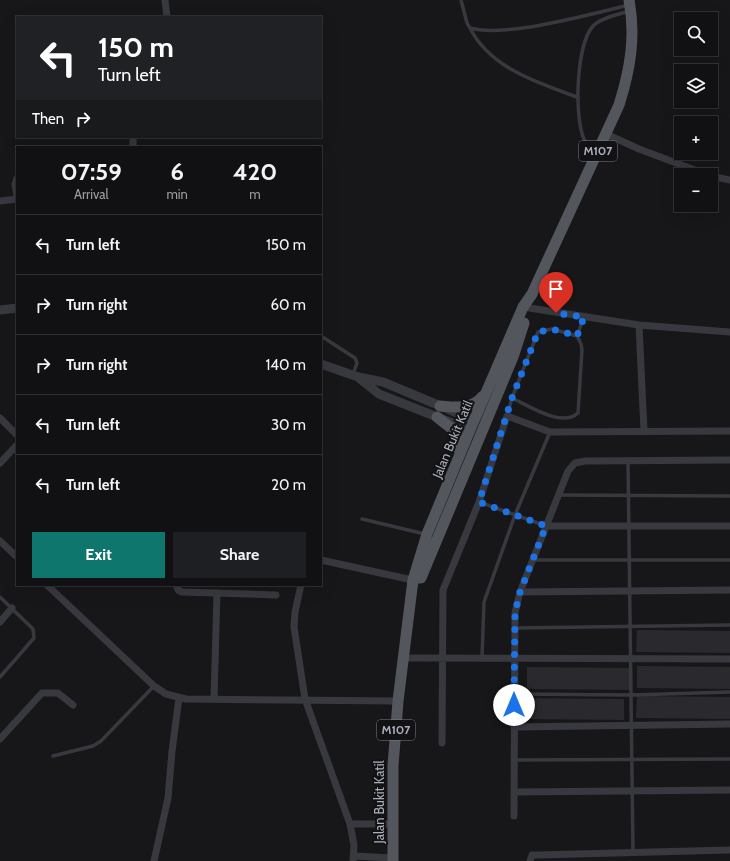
<!DOCTYPE html>
<html lang="en">
<head>
<meta charset="utf-8">
<style>
	body { margin:0; font-family:Cabin,sans-serif; background:#1e1f22; color:#f1f3f6; height:100vh; display:flex; flex-direction:column; font-size:15px; white-space:nowrap }
	* { box-sizing:border-box; margin:0 }
	p { font-size:13px; color:#9c9da0 }
	.icon { flex:none; width:22px; height:22px; fill:none; stroke:currentColor; stroke-width:2; stroke-linecap:round; stroke-linejoin:round }
	.map { position:relative; flex:1; overflow:hidden }
	.side { position:absolute; left:16px; top:146px; width:306px; height:440px; display:flex; flex-direction:column; background:#111114; border-radius:0px; box-shadow:0 4px 16px #0002,0 0 0 1px #303134 }
	.side>* { flex:none }
	.banner { position:absolute; left:16px; top:16px; width:306px; height:122px; border-radius:0px; box-shadow:0 4px 16px #0002,0 0 0 1px #303134; background:#202124; color:#fff; overflow:hidden }
	.buttons { position:absolute; left:674px; top:12px; display:grid; gap:8px }
	.buttons a { display:grid; place-items:center; width:44px; height:44px; border-radius:0px; background:#111114; box-shadow:0 4px 16px #0002,0 0 0 1px #303134; font-size:20px }
	.pin { position:absolute; display:grid; place-items:center; width:34px; height:34px; color:#fff; margin:-41px -17px; border-radius:50% 50% 50% 0; rotate:-45deg; box-shadow:0 0 4px #0007 }
	.pin .icon { rotate:45deg }
	.me { position:absolute; width:44px; margin:-22px; rotate:0deg; stroke-linejoin:round; filter:drop-shadow(0 0 3px #0008) }
	.turn { display:flex; align-items:center; gap:14px; height:84px; padding:0 16px; font-size:18px }
	.turn .icon { width:52px; height:52px; stroke-width:2.5 }
	.turn b { display:block; font-size:28px; line-height:34px }
	.then { display:flex; align-items:center; height:38px; padding:0 16px; background:#0003; gap:8px; font-size:15px }
	.eta { display:flex; justify-content:space-evenly; align-items:center; height:68px; text-align:center }
	.eta b { font-size:24px; font-weight:700; line-height:28px }
	.button { display:flex; gap:8px; margin-top:auto; padding:8px 16px }
	.button a { flex:1; height:46px; border-radius:0px; background:#0f766e; color:#fff; font-size:16px; font-weight:700; line-height:46px; text-align:center }
	.button a+a { background:#1e1f22; color:#f1f3f6 }
	ul { padding:0; list-style:none }
	li { display:flex; align-items:center; gap:12px; height:60px; padding:0 16px; border-top:1px solid #303134 }
	li div { flex:1 }
	li b { display:block; font-size:15px }
	li em { font-style:normal }
	.map>svg:first-child { display:block }
	.building { fill:#2a2a2e }
	.lines { fill:none; stroke-linecap:round; stroke-linejoin:round }
	.service { stroke:#38393f; stroke-width:3.5 }
	.minor { stroke:#38393f; stroke-width:7 }
	.tertiary { stroke:#38393f; stroke-width:9 }
	.primary { stroke:#54565e; stroke-width:11 }
	.route { stroke:#1a73e8; stroke-width:7; stroke-dasharray:0 12.6 }
	.labels { text-anchor:middle; stroke-width:4; stroke-linejoin:round; paint-order:stroke }
	.shield { fill:#121215; stroke:#7c7f88; stroke-width:1 }
	.shield-label { font-size:12px; font-weight:bold; fill:#a9aeba }
	.street-label { font-size:13px; fill:#a9aeba; stroke:#121215 }
</style>
</head>
<body>
<div class="map">
<svg width="730" height="861" viewBox="0 0 730 861">
	<rect width="100%" height="100%" fill="#17171a"/>
	<path class="building" d="M637 630 730 631V653L636 652Z
		M637 666 730 667V689L637 688Z
		M527 667 630 668V690L527 689Z
		M637 696 730 697V719L636 718Z
		M521 698 624 699V720L521 719Z"/>
	<g class="lines">
		<path class="service" d="M461 0 467 23 470 28C505 38 592 14 629 5
			M470 28C490 68 538 83 577 97
			M596 154C591 149 587 145 584 139 574 117 576 45 593 26 600 18 619 14 630 11
			M321 336 355 358 357 363 353 374
			M577 336 584 317
			M507 416 512 398 538 332 552 329 577 336 581 344 582 350 578 413C562 428 529 406 512 398
			M628 461 633 852
			M559 495 730 496
			M479 502 546 526
			M362 519 425 534
			M533 560H730
			M0 597 33 629 34 638 0 677
			M515 628 730 625
			M482 658 484 602 515 515 550 432
			M515 694 631 695 730 692
			M53 756 93 746 101 741 154 686
			M514 760 730 759"/>
		<path class="minor" d="M165 0 167 17
			M606 134 639 149 708 175
			M133 137V147
			M711 176 730 180
			M17 178 15 184 17 196
			M0 201 17 199
			M523 307 639 325 730 332
			M639 325 644 431
			M0 418 17 435
			M0 463 17 445
			M546 526H730
			M0 541 17 557
			M321 560 417 581
			M47 585 154 686 166 694 186 699 398 701
			M176 585 178 590 182 592 276 595
			M301 585 295 612 294 627 305 699 350 824 354 845 353 861
			M520 592 730 590
			M0 622 12 608
			M404 658 730 659
			M214 699 217 593
			M514 727 730 724
			M0 739 42 693H58L73 705
			M442 743 443 590 479 502 507 416 550 432 730 431
			M514 792 730 790
			M514 816 515 613 520 592 568 471 575 463 585 461 730 460
			M350 824H393
			M354 856 393 858
			M154 861 168 798 172 751 179 698
			M530 861 532 855H538L730 850"/>
		<path class="tertiary" d="M0 310 17 308
			M321 364 358 377 383 382 474 420
			M359 378 379 394 470 430"/>
		<path class="primary" d="M440 406C456 407 472 410 483 396
			M437 417 456 432 460 438 459 450
			M421 578 513 357 524 323
			M393 861V766L398 701 413 580 427 534 470 430 523 307 532 294 619 105C630 70 636 37 629 0"/>
	</g>
	<g class="lines">
		<path class="route" d="M514 705 515 613 520 592 546 526 479 502 512 398 538 332 552 329 577 336 584 317 556 313"/>
	</g>
	<g class="labels">
		<g class="shield">
			<rect x="579" y="141" width="38" height="20" rx="3"/>
			<rect x="377" y="720" width="38" height="20" rx="3"/>
		</g>
		<g class="shield-label">
			<text x="598" y="155">M107</text>
			<text x="396" y="734">M107</text>
		</g>
		<g class="street-label">
			<text transform="translate(452 439) rotate(-67)" y="5">Jalan Bukit Katil</text>
			<text transform="translate(379 802) rotate(-90)" y="5">Jalan Bukit Katil</text>
		</g>
	</g>
</svg>
<div class="buttons">
<a><svg class="icon" aria-label="search" viewBox="0 0 24 24"><circle cx="10" cy="10" r="6"/><path d="M15 15l6 6"/></svg></a>
<a><svg class="icon" aria-label="layers" viewBox="0 0 24 24"><path d="M12 4l9 5-9 5-9-5zM3 14l9 5 9-5"/></svg></a>
<a>+</a>
<a>−</a>
</div>
<div class="pin" style="left:556px;top:313px;background:#d93025"><svg class="icon" aria-label="arrive" viewBox="0 0 24 24"><path d="M6 21V4h12l-3 4 3 4H6"/></svg></div>
<svg class="me" style="left:514px;top:705px" viewBox="-20 -20 40 40"><circle r="19" fill="#fff"/><path d="M0-13L10 11 0 6-10 11z" fill="#1a73e8"/></svg>
<div class="banner">
<div class="turn"><svg class="icon" aria-label="left" viewBox="0 0 24 24"><path d="M17 20v-9H6M10 6l-5 5 5 5"/></svg><div><b>150 m</b>Turn left</div></div>
<div class="then">Then<svg class="icon" aria-label="right" viewBox="0 0 24 24"><path d="M7 20v-9h11M14 6l5 5-5 5"/></svg></div>
</div>
<section class="side">
<div class="eta">
<div><b>07:59</b><p>Arrival</p></div>
<div><b>6</b><p>min</p></div>
<div><b>420</b><p>m</p></div>
</div>
<ul>
<li><svg class="icon" aria-label="left" viewBox="0 0 24 24"><path d="M17 20v-9H6M10 6l-5 5 5 5"/></svg><div><b>Turn left</b></div><em>150 m</em></li>
<li><svg class="icon" aria-label="right" viewBox="0 0 24 24"><path d="M7 20v-9h11M14 6l5 5-5 5"/></svg><div><b>Turn right</b></div><em>60 m</em></li>
<li><svg class="icon" aria-label="right" viewBox="0 0 24 24"><path d="M7 20v-9h11M14 6l5 5-5 5"/></svg><div><b>Turn right</b></div><em>140 m</em></li>
<li><svg class="icon" aria-label="left" viewBox="0 0 24 24"><path d="M17 20v-9H6M10 6l-5 5 5 5"/></svg><div><b>Turn left</b></div><em>30 m</em></li>
<li><svg class="icon" aria-label="left" viewBox="0 0 24 24"><path d="M17 20v-9H6M10 6l-5 5 5 5"/></svg><div><b>Turn left</b></div><em>20 m</em></li>
</ul>
<div class="button"><a>Exit</a><a>Share</a></div>
</section>
</div>
</body>
</html>
